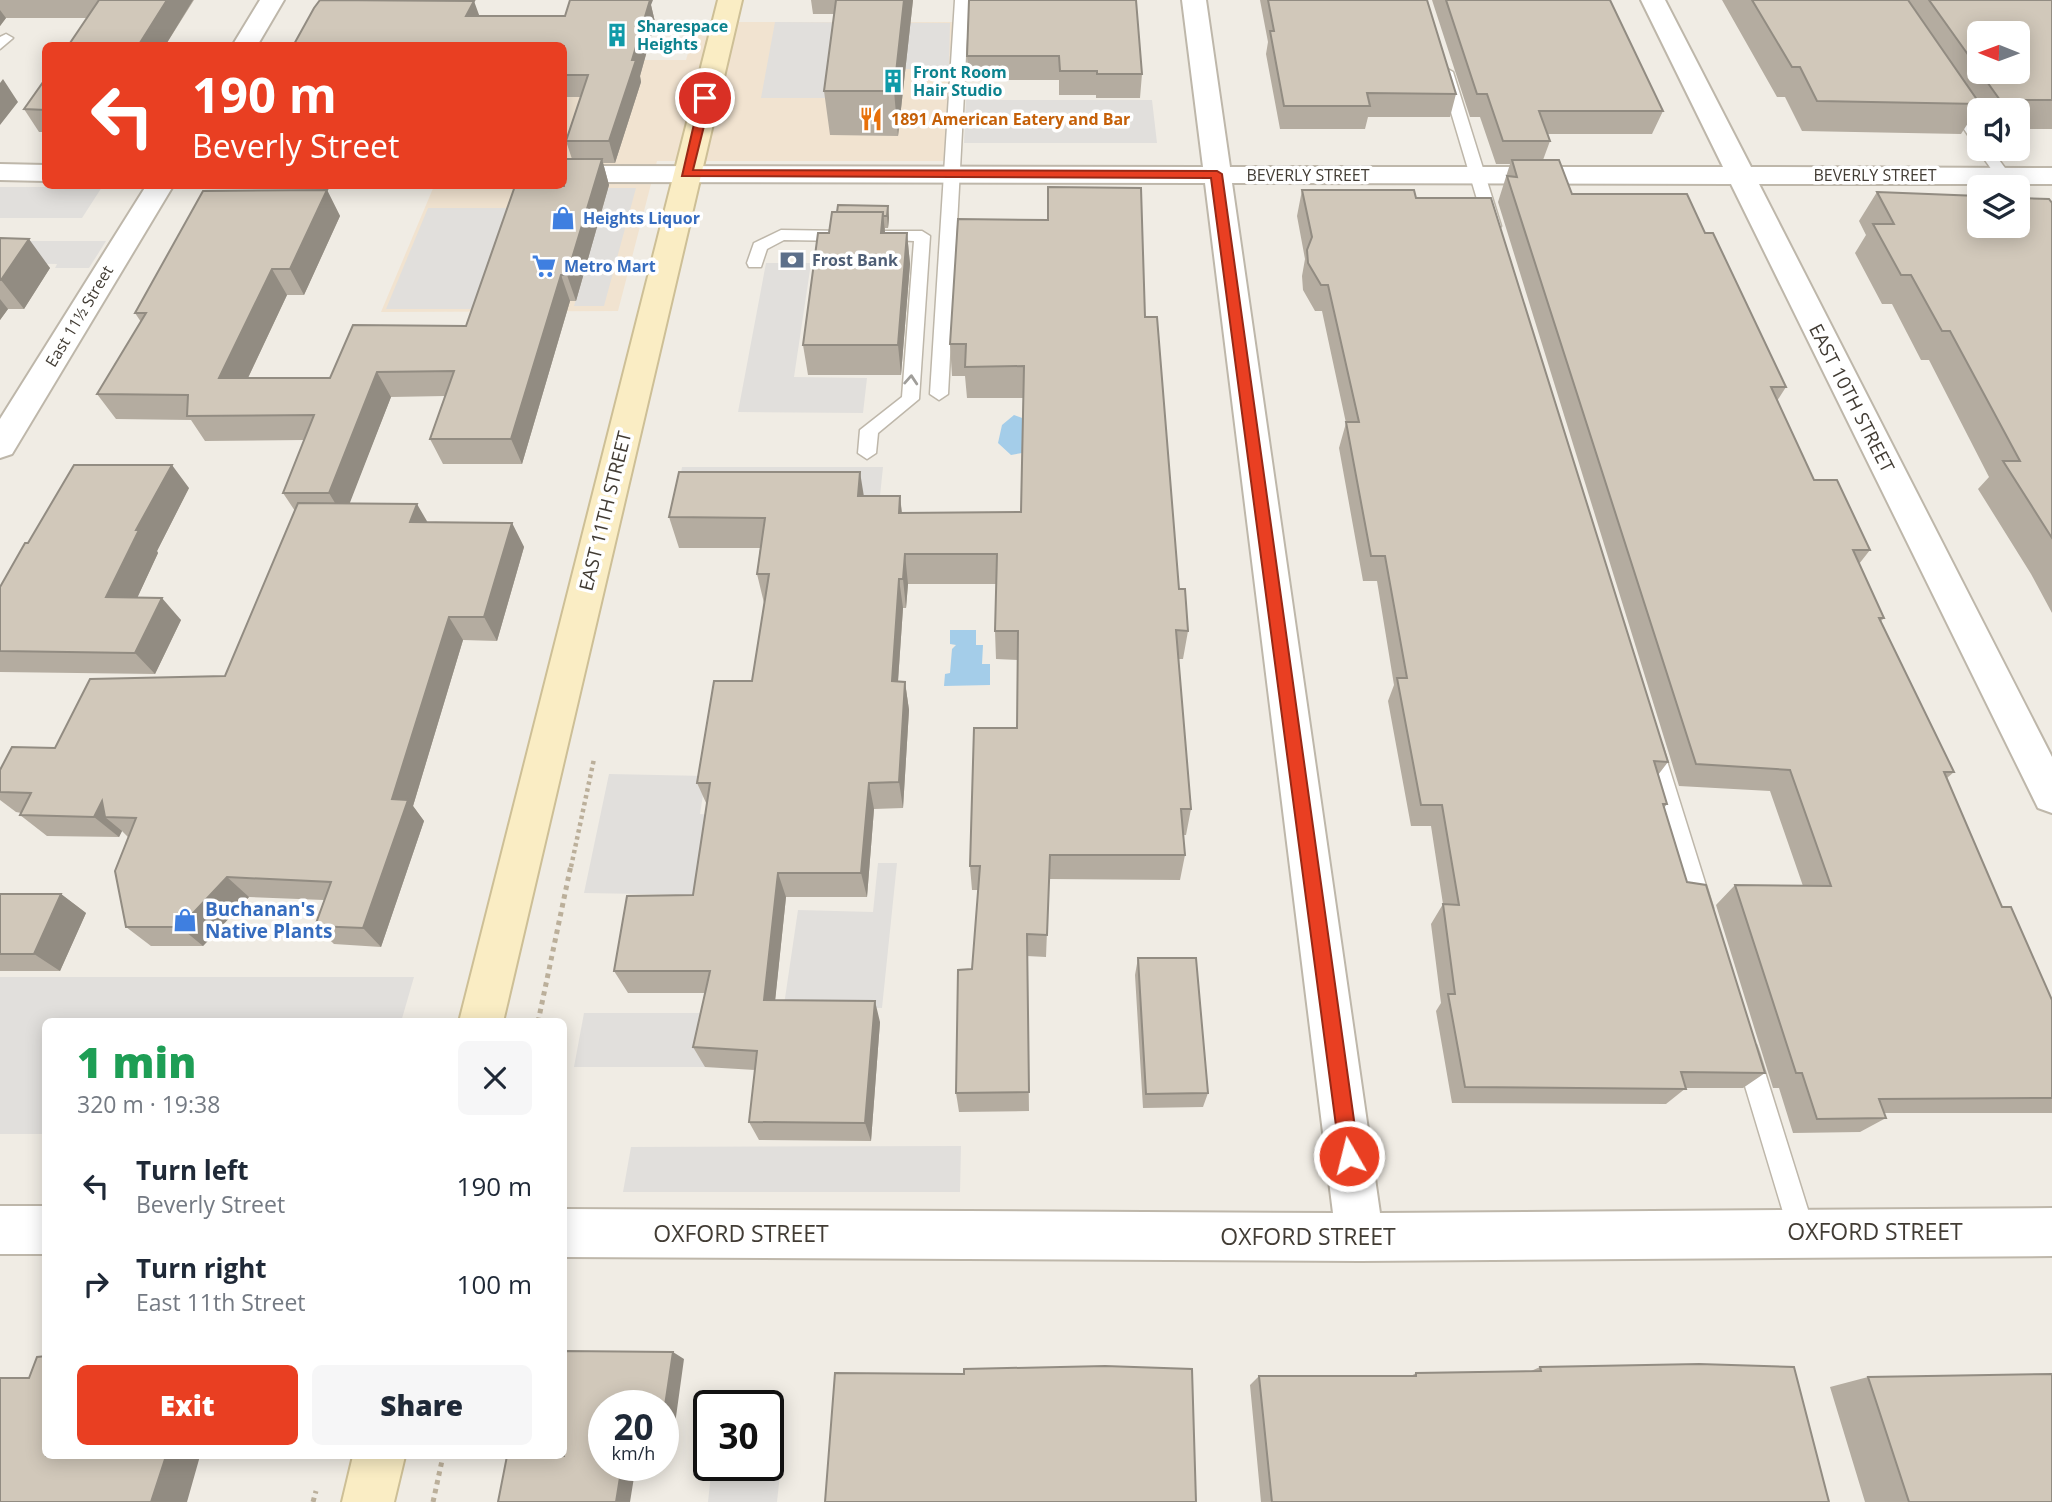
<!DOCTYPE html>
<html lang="en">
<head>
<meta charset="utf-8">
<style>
	body { margin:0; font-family:"Open Sans",sans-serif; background:#f6f6f7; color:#1f2937; height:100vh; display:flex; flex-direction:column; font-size:26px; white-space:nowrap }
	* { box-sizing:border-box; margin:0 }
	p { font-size:23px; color:#747a83 }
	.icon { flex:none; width:38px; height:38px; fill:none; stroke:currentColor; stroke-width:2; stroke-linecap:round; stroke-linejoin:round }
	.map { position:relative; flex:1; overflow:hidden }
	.side { position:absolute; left:42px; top:1018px; width:525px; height:441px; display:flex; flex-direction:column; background:#fff; border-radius:10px; box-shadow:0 4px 18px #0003 }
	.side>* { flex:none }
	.hud { position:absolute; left:42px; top:42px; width:525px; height:147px; border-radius:10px; box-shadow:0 4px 18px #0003; background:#e93f22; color:#fff; overflow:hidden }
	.needle { width:46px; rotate:271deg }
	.controls { position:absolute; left:1967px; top:21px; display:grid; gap:14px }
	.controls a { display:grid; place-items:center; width:63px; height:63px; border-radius:10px; background:#fff; box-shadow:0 4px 18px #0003; font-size:35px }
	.speed { position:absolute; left:588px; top:1390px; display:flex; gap:14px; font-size:35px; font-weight:700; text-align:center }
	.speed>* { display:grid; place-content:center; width:91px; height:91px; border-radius:50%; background:#fff; box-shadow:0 4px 18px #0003; line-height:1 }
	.speed small { font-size:18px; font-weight:400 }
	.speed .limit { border:4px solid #111; border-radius:10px; background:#fff; color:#111 }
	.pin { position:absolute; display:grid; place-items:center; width:60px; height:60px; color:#fff; margin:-30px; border:4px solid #fff; border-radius:50%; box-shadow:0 2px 7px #0007 }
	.me { position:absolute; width:77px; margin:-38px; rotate:352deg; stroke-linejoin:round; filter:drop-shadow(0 0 5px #0008) }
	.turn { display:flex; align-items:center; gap:24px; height:147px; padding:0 35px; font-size:32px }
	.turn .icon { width:91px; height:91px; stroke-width:2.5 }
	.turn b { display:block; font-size:49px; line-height:60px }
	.round { display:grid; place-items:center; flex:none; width:74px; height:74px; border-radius:10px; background:#f6f6f7 }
	.overview { display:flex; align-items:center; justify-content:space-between; height:119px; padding:0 35px }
	h1 { font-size:42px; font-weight:800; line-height:52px; color:#1e9e55 }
	.button { display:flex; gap:14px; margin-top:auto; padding:14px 35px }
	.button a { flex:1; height:80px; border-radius:10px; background:#e93f22; color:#fff; font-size:28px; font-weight:800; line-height:80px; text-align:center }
	.button a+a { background:#f6f6f7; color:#1f2937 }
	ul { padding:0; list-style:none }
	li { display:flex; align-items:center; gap:21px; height:98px; padding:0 35px }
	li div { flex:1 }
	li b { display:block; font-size:26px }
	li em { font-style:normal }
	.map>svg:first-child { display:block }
	.commercial { fill:#f1e3d0 }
	.parking { fill:#e1dfdc }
	.water { fill:#a4cde9 }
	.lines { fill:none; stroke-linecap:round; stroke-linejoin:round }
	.lane-casing { stroke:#beb7aa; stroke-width:3 }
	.street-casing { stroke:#beb7aa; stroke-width:4 }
	.secondary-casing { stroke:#cdbf96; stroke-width:4 }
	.path-far1 { stroke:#bbaf9a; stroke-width:4.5; stroke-dasharray:3.5 3.5; stroke-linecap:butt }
	.path { stroke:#bbaf9a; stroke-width:5; stroke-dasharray:4.5 4.5; stroke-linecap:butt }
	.lane { fill:#fff; fill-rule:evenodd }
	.street { fill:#fff; fill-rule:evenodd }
	.secondary { fill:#faedc4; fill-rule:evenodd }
	.wall { fill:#b4aca0; fill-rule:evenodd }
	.shaded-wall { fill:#928c82 }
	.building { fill:#d1c8ba; stroke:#928c82; stroke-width:2 }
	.oneway { stroke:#a09e9a }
	.route { fill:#e93f22; stroke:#972916; stroke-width:2 }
	.labels { text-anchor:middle; stroke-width:7; stroke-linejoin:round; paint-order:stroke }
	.far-culture-label { font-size:16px; font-weight:bold; fill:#0d838f; stroke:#fff; text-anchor:start }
	.far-food-label { font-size:16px; font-weight:bold; fill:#c56008; stroke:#fff; text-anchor:start }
	.far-street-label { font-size:16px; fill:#423c34; stroke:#fff }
	.far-shop-label { font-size:16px; font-weight:bold; fill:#366cbe; stroke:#fff; text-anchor:start }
	.far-service-label { font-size:16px; font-weight:bold; fill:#4e5e75; stroke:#fff; text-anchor:start }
	.street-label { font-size:19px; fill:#423c34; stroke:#fff }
	.shop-label { font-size:19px; font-weight:bold; fill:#366cbe; stroke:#fff; text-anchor:start }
	.near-street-label { font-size:23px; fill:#423c34; stroke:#fff }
</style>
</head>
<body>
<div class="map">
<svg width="2052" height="1502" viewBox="0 0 2052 1502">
	<rect width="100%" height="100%" fill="#f0ece4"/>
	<path class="commercial" d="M697 22H956L947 161H657L618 311 381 312 434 186H564V60H686Z"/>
	<path class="parking" d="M775 22 950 23 949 69H833L828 98H761Z
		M966 100H1152L1157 143H964Z
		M0 187H102L82 218H0Z
		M532 188H636L604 306H574L604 202Z
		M428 208H522L487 309H386Z
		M0 241H106L89 268H55L57 264 0 263Z
		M766 263H811L794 377 867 378 863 413 738 412Z
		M682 467H883L880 496H677Z
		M609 774 706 776 700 814 712 815 699 895 584 893Z
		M878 863H897L882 1008 784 1005 798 910 873 912Z
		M0 977H414L401 1022H46L45 1134H0Z
		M584 1013H713L705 1067H574Z
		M961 1146 960 1192H623L631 1147Z
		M711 1474H780L777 1502H708Z"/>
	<path class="water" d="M1014 415 1025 419 1022 453 1011 455 998 443 1002 425Z
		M950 630H976V645H983L982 664H990V685L944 686 945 674 950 673 952 649 956 645 950 644Z"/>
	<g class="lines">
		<g class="lane-casing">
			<path id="lane" d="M955 0H969L948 394 939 400 930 394Z
				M6 34 13 38 0 49V37Z
				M1446 68 1453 72 1501 226 1498 229H1488L1485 226 1439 72Z
				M1953 98 1958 99 1979 130V145L1974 144 1946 102Z
				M1979 146V149H1991L2019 187 2018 188 2004 187 1977 149Z
				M781 230 846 231 854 236 846 241 784 240 767 249 761 267H749L747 263 754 243Z
				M878 231H922L930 236 919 399 878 433 876 453 867 459 858 453 860 430 902 397 914 241 872 239V233Z
				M1652 736 1659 739 1662 745 1713 908 1710 915 1702 918 1694 915 1691 908 1642 745 1645 739Z
				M1747 1041 1756 1045 1759 1053 1815 1232 1811 1241 1802 1245 1793 1241 1789 1232 1735 1053 1738 1045Z"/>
		</g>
		<g class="street-casing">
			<path id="street" d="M260 0H284L257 46H232Z
				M1182 0H1206L1230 167H1723L1641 0H1665L1751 167 2052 168V184H1759L2052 757V813L2038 808 1731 184 1232 183 1380 1213 2052 1208V1256L1360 1261 564 1257V1209L1333 1213 1205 183 564 182V166L1203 167Z
				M0 164 46 165V181L0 180Z
				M146 186H173L12 454 0 458V419Z
				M0 1206H46V1254H0Z"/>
		</g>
		<g class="secondary-casing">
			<path id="secondary" d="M718 0H742L503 1022H459Z
				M353 1456H405L394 1502H342Z"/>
		</g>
		<path class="path-far1" d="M571 867 594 759"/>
		<path class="path" d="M538 1022 571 865
			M313 1502 316 1491
			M433 1502 443 1456"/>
		<use href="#lane" class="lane"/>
		<use href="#street" class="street"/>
		<use href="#secondary" class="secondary"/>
	</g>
	<path class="wall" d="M0 0H194L165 46H68L87 18H6L0 26Z
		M811 0H913L898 136 830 135 824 91 834 14H813Z
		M969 0 1142 74 1140 98H1096V95H1059V80H968L967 56Z
		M1260 0H1427L1456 94 1450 117H1368L1365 129H1280L1266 54 1268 42Z
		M1432 0H1610L1663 111 1652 134H1548L1550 141 1543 160 1572 194 1705 233 1786 387 1777 401 1814 480 1870 550 1859 564 1884 618 1881 621 1954 772 1947 778 2002 907 2052 1000V1113H1884L1886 1118 1860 1132 1793 1133 1779 1088H1773L1716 905 1735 885 1803 886 1770 791 1679 786 1498 202 1510 164H1496L1480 117H1470Z
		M1722 0H2052V129H2018V110H1979V127L1972 117 1961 134 1802 131 1785 97H1777ZM1979 33 2018 72H1979Z
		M651 5 655 22 640 76 641 82 615 163H603L609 185 576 301H570L522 464H443L430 439 445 396 391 397 349 503 427 522 512 523 524 547 497 641 463 640 413 806 424 821 381 947 334 944 315 926 324 900 249 897 203 946H151L126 927 128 837 122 831 119 837 47 836 20 815 21 813 16 812 0 800V770L225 676 295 511 283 493 304 440 205 441 191 420 116 419 97 394 141 322 135 313 327 190 340 216 304 295H287L248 378H330L466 326 564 186 572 159 566 141 581 97H564V46L480 16H565Z
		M46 78V132H39L24 109Z
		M1048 187 1145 317 1179 589 1188 631 1183 659H1178L1191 809 1186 835H1183L1185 855 1180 880 1049 879 1046 957 1027 956 1029 1111 959 1112 956 1093 972 969 978 890H972L970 866 1017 728 1018 660 996 659 995 631 996 584H908L906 608H903L898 682H905L909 710 903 808 874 809 867 897H786L775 1000 880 1022 871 1141 759 1140 749 1122 755 1070 705 1067 693 1047 705 993H628L614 971 693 895 707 805 697 783 752 681 764 603 757 574 760 548H679L669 517 864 496H900L902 513 1021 512 1023 398H967L965 376H952L950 344 1047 220Z
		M1302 190 1416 198 1668 762 1658 775 1667 804 1664 808 1687 882 1765 1073 1743 1088H1686L1666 1104 1452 1103 1436 1011 1441 1003 1431 924 1443 904 1431 826H1411L1388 701 1394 685 1377 581H1363L1339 448 1346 423 1322 311H1315L1303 290 1302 276 1305 259 1297 216Z
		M1877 192 2052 203V613L2031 574 1978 489 1989 477 1929 360H1921L1892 304H1882L1855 253 1866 235 1859 221Z
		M888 206 889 218 888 228H885V233H907L910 264 901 375H808L803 345 829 233 837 212Z
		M0 238 50 268 24 309H8L0 320Z
		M189 488 157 551 158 553 137 598 181 620 155 674 0 672V587L28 543Z
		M0 894H61L86 913 60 971H0Z
		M1138 958 1208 1093 1203 1107 1143 1108 1135 975Z
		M1540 1367 1829 1502H1261L1250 1385 1259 1376H1411L1416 1373 1531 1371Z
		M1868 1377 2052 1502H1865L1830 1387Z"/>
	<path class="shaded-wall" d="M167 0H193L165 46H138Z
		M641 0H653L651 5 655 22 640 76 641 82 615 163 609 141 632 60Z
		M904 0H913L898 136 894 91Z
		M474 1 482 23 466 16Z
		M0 10 6 18 0 26Z
		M3 79 18 102 0 125V83Z
		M602 159 609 185 576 301 567 275Z
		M327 190 340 216 304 295 290 269Z
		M888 206 889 218 888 228 887 216Z
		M883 212 886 243 881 233Z
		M907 233 910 264 901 375 898 345Z
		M29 239 50 268 24 309 1 280Z
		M272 269 287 295 236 403 219 378Z
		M561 275 570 301 522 464 511 439Z
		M0 299 8 309 0 320Z
		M377 372 391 397 344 518 329 493Z
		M172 465 189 488 157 551 158 553 127 620 106 597 136 530Z
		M860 472 865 503 858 496Z
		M900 496 903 526 899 513Z
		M417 504 431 528 410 522Z
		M512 523 524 547 497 641 484 617Z
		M905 554 908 584 906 608 903 579Z
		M899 579 903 608 896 709 892 681Z
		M162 598 181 620 155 674 135 653Z
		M449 617 463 640 413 806 424 821 381 947 363 928 392 799Z
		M905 682 909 710 903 808 899 782Z
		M869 783 874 809 867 897 861 873Z
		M102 801 105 817 122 831 119 837 94 817Z
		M778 873 786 897 773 1021 764 1000Z
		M227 877 249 897 203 946 180 927Z
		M61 894 86 913 60 971 34 954Z
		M875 1001 880 1022 871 1141 865 1123Z
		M673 1352 684 1359 671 1453 663 1450V1419Z
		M166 1456H200L187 1502H151Z
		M622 1465H636L630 1502H616Z"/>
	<path class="building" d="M99 0H167L138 46H68Z
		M320 0 474 1 466 16H565L570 0H650L632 60H636L609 141H566L588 75H564V46H293L314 8Z
		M836 0H904L894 91H824Z
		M969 0H1136L1142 74H1097V71H1060L1059 56H967Z
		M1268 0H1427L1456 94 1367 93 1370 106H1284L1270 31H1274Z
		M1446 0H1610L1663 111H1539L1550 141H1503L1487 94H1477Z
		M1752 0H1908L1980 104 1817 101 1800 67H1792Z
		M1929 0H2052V100H2000L1980 72H2018V33H1979V70Z
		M46 78V110L24 109Z
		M564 159H602L567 275H561L511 439H430L454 371 377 372 329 493H283L314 415 187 416 188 395 97 394 146 313H135L203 191 327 190 290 269H272L219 378H330L353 325 466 326 515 186H564Z
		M1512 160H1559L1572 194H1687L1705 233H1713L1786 387H1771L1814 480H1837L1870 550H1853L1884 618H1879L1954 772H1944L2002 907H2011L2052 1000V1098L1879 1099 1886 1118 1817 1119 1802 1073H1796L1735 885 1831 886 1790 770 1696 764 1507 176 1517 177Z
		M1048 187 1141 188 1145 317H1157L1179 589H1185L1188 631 1176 630 1191 809H1181L1185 855H1050L1047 935 1027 934 1029 1092 956 1093 958 970 972 969 980 866H970L974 728H1017L1018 631H995L997 554H905L903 579H899L892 681 905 682 899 782 869 783 861 873H778L764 1000 875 1001 865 1123 749 1122 757 1051 693 1047 710 971H614L627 896 693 895 710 783H697L714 681H752L769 574H757L765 518 669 517 679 472H860L858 496H900L899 513 1021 512 1024 366 965 367 966 344H950L958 219 1048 220Z
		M1302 190H1414L1416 198H1491L1668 762 1654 761 1667 804H1663L1687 882 1706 885 1765 1073 1681 1072 1686 1089 1465 1087 1448 994H1455L1443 904 1459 905 1442 805H1421L1397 678H1407L1385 556H1371L1346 422H1359L1328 285H1321L1308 263 1307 250 1312 237Z
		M1877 192 1979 196V226H2018V198L2049 199 2052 203V538L2003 461H2020L1950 331H1942L1911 275H1901L1873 224H1894Z
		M838 205 888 206 887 216H883V212H837Z
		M832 212H883L881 233H907L898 345H803L818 233H829Z
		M0 238 29 239 1 280H0Z
		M74 465H172L136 530H139L106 597 162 598 135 653 0 651V587L25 543H28Z
		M298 503 417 504 410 522 512 523 484 617H449L392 799 408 800 363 928 315 926 331 882 227 877 180 927H126L115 871 136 818 105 817 102 801 94 817 20 815 31 793 0 792V770L12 747 55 748 90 679 225 676Z
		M0 894H61L34 954H0Z
		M1138 958H1196L1208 1093 1146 1094Z
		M564 1351 673 1352 663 1419V1405H604V1465H622L616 1502H498L507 1456H564Z
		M46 1356V1456H166L151 1502H0V1378H29L37 1357Z
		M1699 1364 1794 1367 1829 1502H1272L1259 1376H1416V1373L1541 1371 1540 1367Z
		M1105 1366 1192 1369 1196 1502H825L835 1373 964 1374V1369Z
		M2052 1374V1502H1909L1868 1377Z"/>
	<defs><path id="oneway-chevron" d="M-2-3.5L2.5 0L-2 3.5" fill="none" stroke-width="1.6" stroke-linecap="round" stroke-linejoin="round" transform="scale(1.75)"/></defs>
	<use class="oneway" href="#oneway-chevron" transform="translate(911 380) rotate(-86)"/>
	<path class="route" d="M705 95 711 98 693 170 1217 171 1222 174 1359 1156 1356 1162 1349 1165 1342 1162 1340 1156 1211 178 682 176 700 98Z"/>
	<defs>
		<g id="building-bare" transform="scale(1.89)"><path d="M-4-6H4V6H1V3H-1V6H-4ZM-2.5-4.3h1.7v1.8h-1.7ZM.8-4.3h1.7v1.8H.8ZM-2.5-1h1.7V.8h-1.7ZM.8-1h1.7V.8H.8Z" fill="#0f9aa8" stroke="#fff" stroke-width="2.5" paint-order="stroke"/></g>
		<g id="restaurant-bare" transform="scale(1.89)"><path d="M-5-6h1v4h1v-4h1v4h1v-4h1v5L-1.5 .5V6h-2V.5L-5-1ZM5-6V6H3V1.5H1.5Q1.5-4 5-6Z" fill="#e8710a" stroke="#fff" stroke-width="2.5" paint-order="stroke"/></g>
		<g id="shop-bare" transform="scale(1.89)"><path d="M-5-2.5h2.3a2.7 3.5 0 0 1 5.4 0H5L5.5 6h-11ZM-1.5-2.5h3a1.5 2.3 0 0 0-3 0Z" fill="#3f7fe0" stroke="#fff" stroke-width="2.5" paint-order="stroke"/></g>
		<g id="bank-bare" transform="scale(1.89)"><path d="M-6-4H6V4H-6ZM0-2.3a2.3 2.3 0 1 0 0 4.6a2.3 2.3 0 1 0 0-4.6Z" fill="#5c6f8a" stroke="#fff" stroke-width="2.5" paint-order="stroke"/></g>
		<g id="supermarket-bare" transform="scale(1.89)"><path d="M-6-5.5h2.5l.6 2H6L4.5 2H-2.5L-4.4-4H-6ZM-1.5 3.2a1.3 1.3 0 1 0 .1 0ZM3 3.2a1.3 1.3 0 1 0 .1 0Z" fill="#3f7fe0" stroke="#fff" stroke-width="2.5" paint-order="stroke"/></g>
	</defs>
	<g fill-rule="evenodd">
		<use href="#building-bare" x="617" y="35"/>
		<use href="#building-bare" x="893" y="81"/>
		<use href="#restaurant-bare" x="871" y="119"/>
		<use href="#shop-bare" x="563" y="218"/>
		<use href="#bank-bare" x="792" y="260"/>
		<use href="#supermarket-bare" x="544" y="266"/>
		<use href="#shop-bare" x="185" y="920"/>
	</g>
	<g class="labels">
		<g class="far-culture-label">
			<text x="637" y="32">Sharespace<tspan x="637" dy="18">Heights</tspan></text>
			<text x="913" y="78">Front Room<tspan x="913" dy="18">Hair Studio</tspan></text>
		</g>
		<g class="far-food-label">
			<text x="891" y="125">1891 American Eatery and Bar</text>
		</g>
		<g class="far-street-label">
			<text x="1308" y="181">BEVERLY STREET</text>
			<text x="1875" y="181">BEVERLY STREET</text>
			<text transform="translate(79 316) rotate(-59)" y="6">East 11½ Street</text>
		</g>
		<g class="far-shop-label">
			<text x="583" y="224">Heights Liquor</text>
			<text x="564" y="272">Metro Mart</text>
		</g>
		<g class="far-service-label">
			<text x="812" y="266">Frost Bank</text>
		</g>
		<g class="street-label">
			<text transform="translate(1852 398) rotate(63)" y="7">EAST 10TH STREET</text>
			<text transform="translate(605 511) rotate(-76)" y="7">EAST 11TH STREET</text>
		</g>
		<g class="shop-label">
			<text x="205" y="916">Buchanan's<tspan x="205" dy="22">Native Plants</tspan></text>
		</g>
		<g class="near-street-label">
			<text x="1875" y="1240">OXFORD STREET</text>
			<text x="741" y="1242">OXFORD STREET</text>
			<text x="1308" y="1245">OXFORD STREET</text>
		</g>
	</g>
</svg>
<div class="controls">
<a><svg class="needle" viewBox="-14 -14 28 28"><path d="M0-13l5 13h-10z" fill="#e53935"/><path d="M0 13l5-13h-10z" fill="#747a83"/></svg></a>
<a><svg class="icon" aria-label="sound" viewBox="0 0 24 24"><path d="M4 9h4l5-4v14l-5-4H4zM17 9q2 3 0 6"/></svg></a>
<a><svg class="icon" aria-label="layers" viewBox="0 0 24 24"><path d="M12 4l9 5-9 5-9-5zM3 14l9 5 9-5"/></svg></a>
</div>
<div class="speed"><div>20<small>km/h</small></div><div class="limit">30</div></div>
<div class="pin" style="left:705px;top:98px;background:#d93025"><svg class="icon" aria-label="arrive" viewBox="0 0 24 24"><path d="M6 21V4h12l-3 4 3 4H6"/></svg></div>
<svg class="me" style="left:1349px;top:1156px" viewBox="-20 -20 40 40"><circle r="17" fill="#e93f22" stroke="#fff" stroke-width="3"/><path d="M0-11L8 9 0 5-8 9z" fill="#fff"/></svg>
<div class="hud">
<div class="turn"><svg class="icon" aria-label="left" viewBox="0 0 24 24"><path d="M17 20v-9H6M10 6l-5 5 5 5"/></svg><div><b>190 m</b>Beverly Street</div></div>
</div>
<section class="side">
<div class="overview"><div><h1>1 min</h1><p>320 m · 19:38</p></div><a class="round"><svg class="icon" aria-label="close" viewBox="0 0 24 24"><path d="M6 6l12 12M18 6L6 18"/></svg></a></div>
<ul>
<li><svg class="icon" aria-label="left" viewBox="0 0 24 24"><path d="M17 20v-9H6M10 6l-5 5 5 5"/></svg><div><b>Turn left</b><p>Beverly Street</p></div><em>190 m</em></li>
<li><svg class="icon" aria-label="right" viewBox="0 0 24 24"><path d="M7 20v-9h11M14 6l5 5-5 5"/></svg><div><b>Turn right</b><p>East 11th Street</p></div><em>100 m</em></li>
</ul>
<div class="button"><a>Exit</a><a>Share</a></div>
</section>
</div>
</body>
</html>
